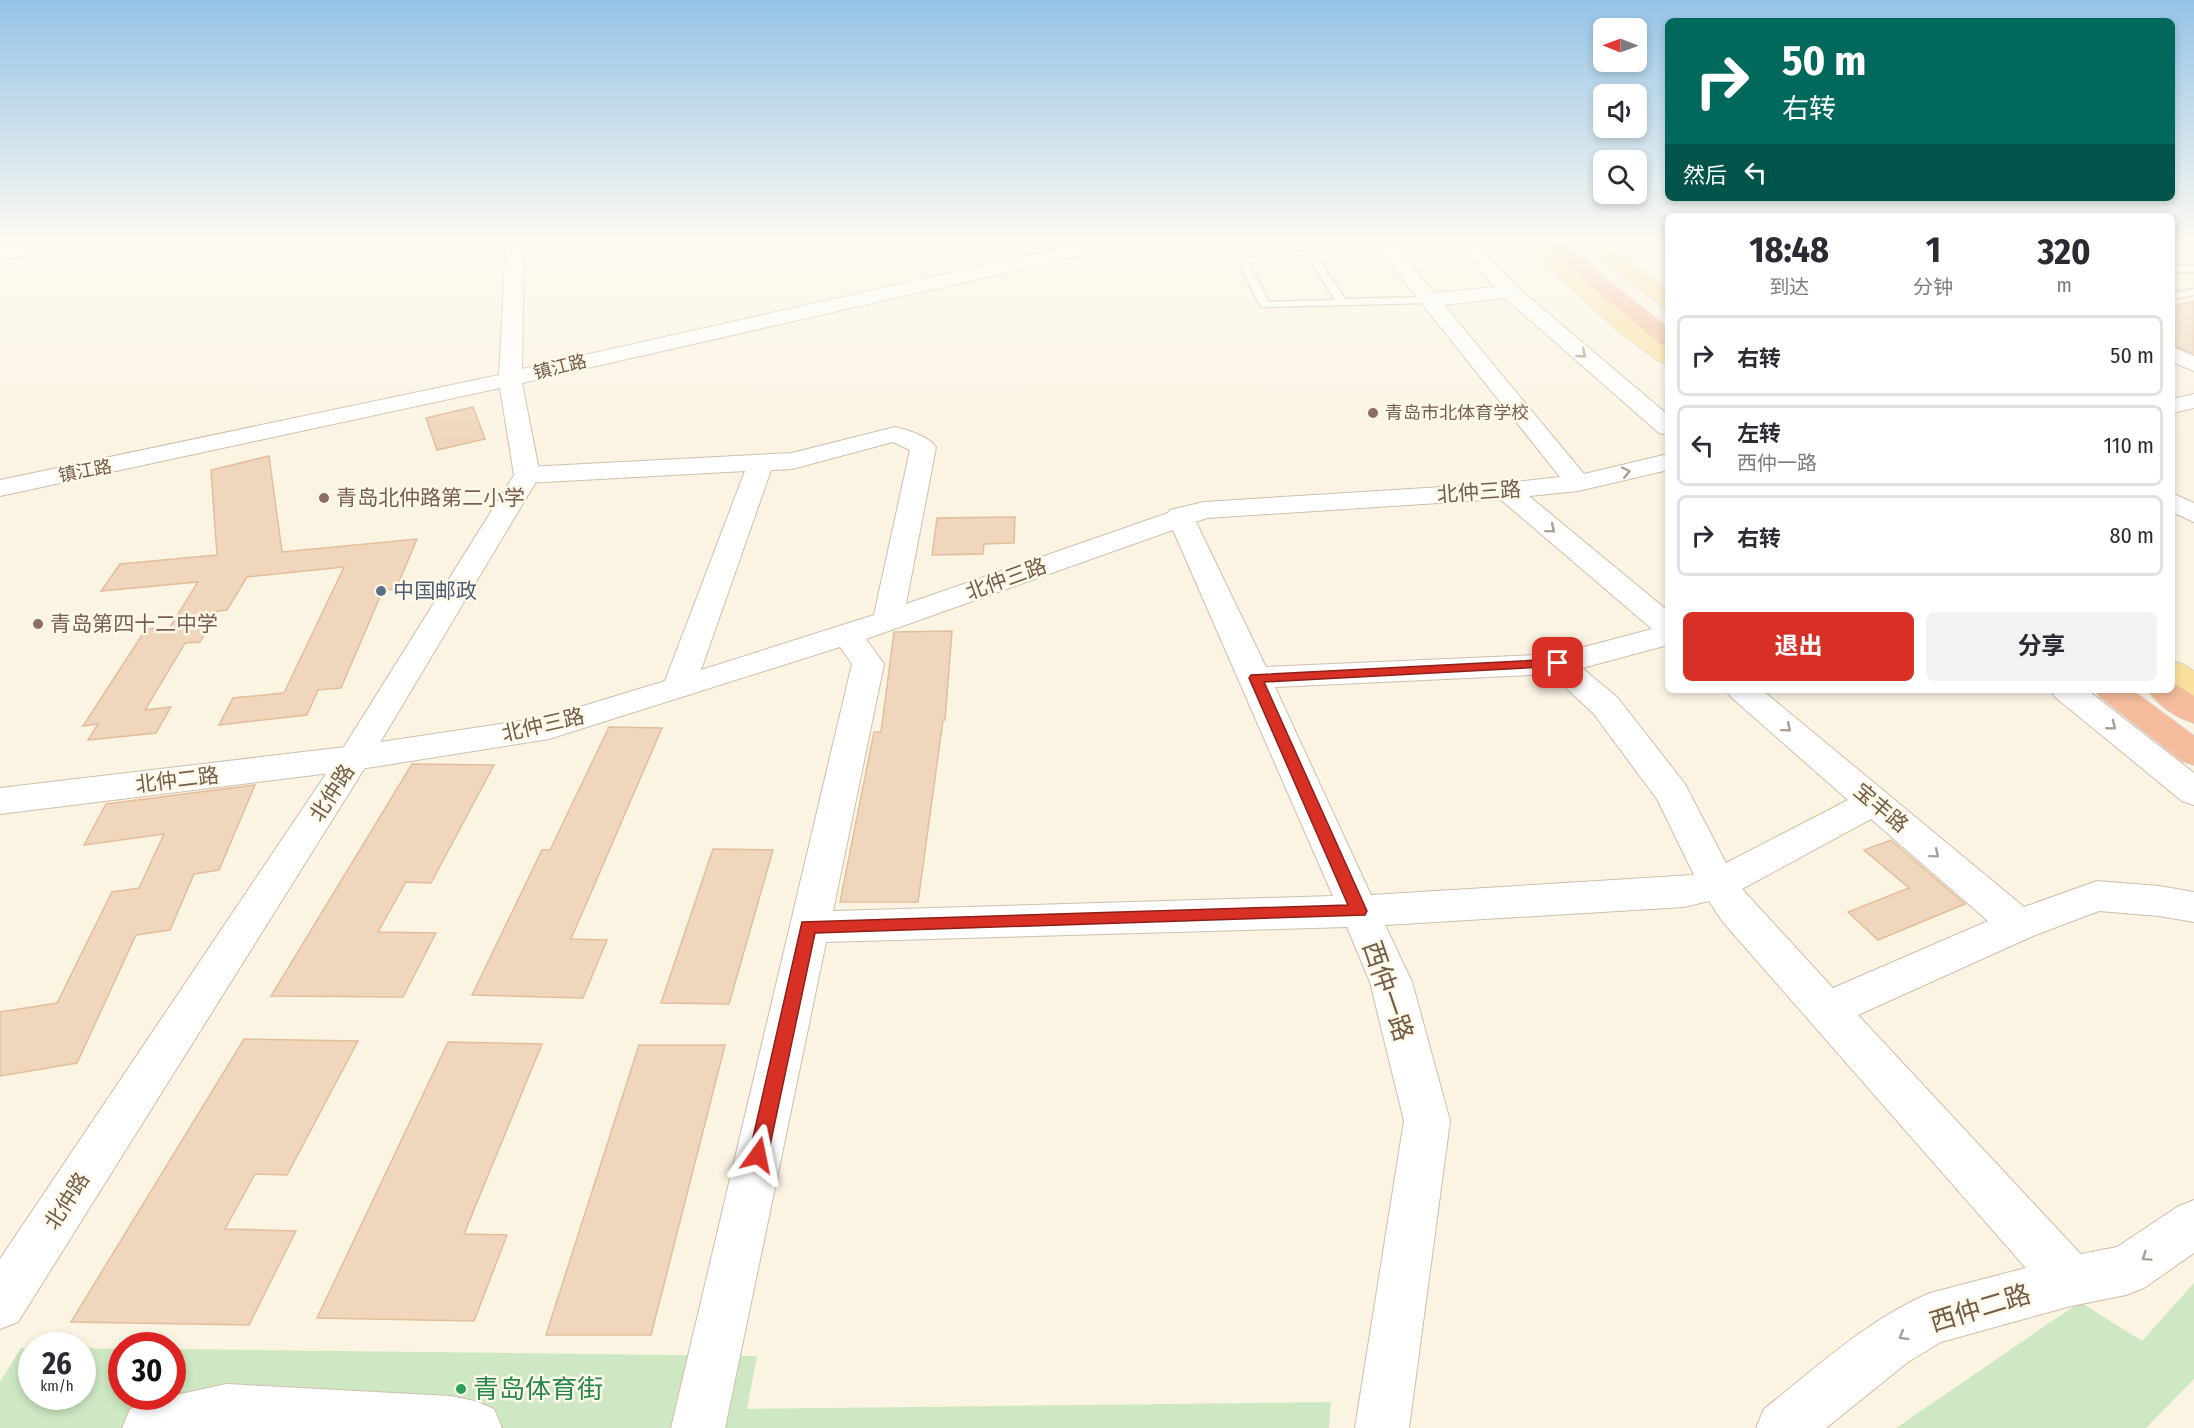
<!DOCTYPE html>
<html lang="zh">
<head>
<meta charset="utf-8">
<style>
	body { margin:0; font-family:"Fira Sans Condensed","Noto Sans SC",sans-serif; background:#f2f2f3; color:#2b2b33; height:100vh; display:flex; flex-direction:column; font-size:22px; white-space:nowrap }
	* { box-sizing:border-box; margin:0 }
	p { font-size:20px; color:#7c7c81 }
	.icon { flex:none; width:33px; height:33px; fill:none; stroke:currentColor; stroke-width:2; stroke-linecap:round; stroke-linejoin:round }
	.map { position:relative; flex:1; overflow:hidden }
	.panel { position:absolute; left:1665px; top:213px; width:510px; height:480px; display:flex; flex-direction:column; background:#fff; border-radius:9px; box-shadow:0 3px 9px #0003 }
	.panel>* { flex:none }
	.guide { position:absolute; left:1665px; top:18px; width:510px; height:183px; border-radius:9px; box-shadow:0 3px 9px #0003; background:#00695c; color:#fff; overflow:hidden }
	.needle { width:39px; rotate:271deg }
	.controls { position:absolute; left:1593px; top:18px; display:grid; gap:12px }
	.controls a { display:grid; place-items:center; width:54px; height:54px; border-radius:9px; background:#fff; box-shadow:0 3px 9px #0003; font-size:30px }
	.speed { position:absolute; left:18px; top:1332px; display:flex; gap:12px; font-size:30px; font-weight:700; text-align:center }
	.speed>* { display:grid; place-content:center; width:78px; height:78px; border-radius:50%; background:#fff; box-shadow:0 3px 9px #0003; line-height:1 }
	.speed small { font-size:15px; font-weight:400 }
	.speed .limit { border:9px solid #d22; background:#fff; color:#111 }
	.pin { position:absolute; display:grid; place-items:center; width:51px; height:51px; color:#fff; margin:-26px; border-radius:12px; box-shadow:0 3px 9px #0006 }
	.me { position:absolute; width:66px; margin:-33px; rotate:12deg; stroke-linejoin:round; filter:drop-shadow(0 0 4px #0008) }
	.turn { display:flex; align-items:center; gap:21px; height:126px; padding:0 18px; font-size:27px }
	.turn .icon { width:78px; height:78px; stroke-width:2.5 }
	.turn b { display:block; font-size:42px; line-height:51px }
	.then { display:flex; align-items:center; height:57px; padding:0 18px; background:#0003; gap:12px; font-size:22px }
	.eta { display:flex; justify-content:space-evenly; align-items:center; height:102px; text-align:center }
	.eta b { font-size:36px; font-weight:700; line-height:42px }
	.primary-button { display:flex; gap:12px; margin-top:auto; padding:12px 18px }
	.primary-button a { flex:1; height:69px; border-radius:9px; background:#d93025; color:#fff; font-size:24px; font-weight:700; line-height:69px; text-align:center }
	.primary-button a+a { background:#f2f2f3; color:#2b2b33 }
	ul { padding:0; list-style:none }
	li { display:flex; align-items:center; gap:18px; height:81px; margin:0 12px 9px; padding:0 6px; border:3px solid #e1e1e2; border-radius:9px }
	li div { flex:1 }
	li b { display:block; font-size:22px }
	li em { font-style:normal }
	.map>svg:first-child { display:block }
	.green { fill:#cee8c3 }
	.building { fill:#f0d6bc; stroke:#e2be9d; stroke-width:1.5 }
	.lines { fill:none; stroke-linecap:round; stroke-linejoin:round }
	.lane-casing { stroke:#cebfad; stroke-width:3 }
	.street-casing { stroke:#cebfad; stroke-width:2 }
	.secondary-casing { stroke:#cfbda8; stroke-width:2 }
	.primary-casing { stroke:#dbd5d0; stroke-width:2 }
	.highway-casing { stroke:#dbd5d0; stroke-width:2 }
	.lane { fill:#fff; fill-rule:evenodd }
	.street { fill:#fff; fill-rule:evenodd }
	.secondary { fill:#fff; fill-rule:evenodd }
	.primary { fill:#f8df9e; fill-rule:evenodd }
	.highway { fill:#f4bb9c; fill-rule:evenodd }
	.oneway { stroke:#ab9d92 }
	.route { fill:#d93025; stroke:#8d1f18; stroke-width:1.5 }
	.education-dot { fill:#8d6e63; stroke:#fef8e9; stroke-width:2 }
	.service-dot { fill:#5c6f8a; stroke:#fef8e9; stroke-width:2 }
	.leisure-dot { fill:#2e9e5b; stroke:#fef8e9; stroke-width:2 }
	.labels { text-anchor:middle; stroke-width:5; stroke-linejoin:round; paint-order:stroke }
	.far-street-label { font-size:18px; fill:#735c4a; stroke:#fef8e9 }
	.far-education-label { font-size:18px; fill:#785e54; stroke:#fef8e9; text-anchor:start }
	.street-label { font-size:21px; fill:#735c4a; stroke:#fef8e9 }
	.education-label { font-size:21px; fill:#785e54; stroke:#fef8e9; text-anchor:start }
	.service-label { font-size:21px; fill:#4e5e75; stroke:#fef8e9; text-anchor:start }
	.near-street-label { font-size:26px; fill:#735c4a; stroke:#fef8e9 }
	.near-leisure-label { font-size:26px; fill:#27864d; stroke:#fef8e9; text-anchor:start }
</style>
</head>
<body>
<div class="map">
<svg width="2194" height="1428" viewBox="0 0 2194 1428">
	<rect width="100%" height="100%" fill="#fbf4e3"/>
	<path class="green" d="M2194 1283V1379L2146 1428H1896L2080 1302 2142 1341Z
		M21 1348H31L32 1396H82L83 1348 121 1349 122 1396H172L173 1349 757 1356 747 1409 1331 1402 1329 1428H0V1382Z"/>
	<path class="building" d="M2194 301V354L2172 345V306Z
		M473 407 485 439 437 450 426 418Z
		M269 456 282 552 417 539 396 589 383 590 341 688 318 690 307 715 219 725 233 698 284 693 344 567 247 577 227 610 218 611 200 642 185 643 145 710 171 707 156 733 88 740 98 724 83 726 146 629 170 627 198 582 101 591 120 564 217 555 211 470Z
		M1015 517 1014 543 984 544 983 554 932 555 937 518Z
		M952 631 945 720H943L918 902H840L874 732H881L894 632Z
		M609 727 662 728 571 939 607 940 583 998 472 995 542 850H550Z
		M412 764 494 765 431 883 406 882 378 932 436 933 403 997 271 996Z
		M255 785 219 870 194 874 170 930 136 935 77 1063 0 1076V1012L57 1003 112 892 139 888 164 834 84 845 106 804Z
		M1891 840 1965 904 1878 940 1848 912 1909 888 1864 850Z
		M713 849 773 850 729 1004 661 1003Z
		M244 1039 358 1041 287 1175 255 1174 225 1229 296 1231 249 1325 71 1322Z
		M448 1042 542 1044 464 1234 507 1235 474 1321 317 1318Z
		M639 1045H725L651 1335H546Z"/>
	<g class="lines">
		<g class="lane-casing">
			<path id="lane" d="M1305 243 1308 244 1345 299 1431 297 1436 300 1431 303 1261 307 1238 261ZM1303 249 1335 300 1269 302 1249 263Z
				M2172 266H2194V272H2172Z
				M2194 289V295L2172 299V293Z"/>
		</g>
		<g class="street-casing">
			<path id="street" d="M44 241H91L89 245 82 247 0 260V248Z
				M1048 241H1069L1081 252 1078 256C1065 259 1055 251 1048 241Z
				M1372 241H1391L1434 293 1495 287 1455 241H1475L1517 287 1668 415V435L1659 433 1505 298 1444 305 1584 474 1668 454V470L1578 491 1529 496 1668 611V645L1582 668 1617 697 1685 784 1726 863 1848 800 1731 697 1726 690H1762L2024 907 2097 881 2159 886 2194 892V922L2159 916 2099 911 2033 936 1858 1015 2089 1263 2096 1281 2089 1299 2071 1306 2053 1299 1722 921 1709 901 1684 907 1385 925 1412 982 1450 1121 1409 1428H1355L1404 1121 1370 982 1347 927 826 942 725 1428H671L852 664 840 647 549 739 354 770 0 814V788L354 746 547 717 665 681 745 471 527 483 518 480 514 475 518 470 527 467 792 453 895 427C908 430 928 436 936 447L906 604 1168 513 1170 510 1204 502 1506 483 1560 477ZM893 442 910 450 874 615 701 670 771 470 792 469ZM1500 499 1652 629 1558 654 1266 667 1196 522 1207 518ZM1173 530 1333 896 833 911 884 664 866 639ZM1551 674 1593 713 1657 799 1694 875 1371 895 1275 687ZM1871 819 1988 921 1833 988 1742 889Z
				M1643 241H1664L1668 245V261L1661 259Z
				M2172 347 2194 356V371L2172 362Z
				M2194 394V408L2172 413V399Z
				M2172 493 2194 503V522L2172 512Z
				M2050 690H2087L2194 773V805L2182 801 2055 697Z
				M226 1384 450 1396 475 1401 494 1409 502 1428H122L130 1409 149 1401Z"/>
		</g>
		<g class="secondary-casing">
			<path id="secondary" d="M506 241H524L522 369 1092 241H1128L1126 245 1119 247 522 383 540 475 366 766 18 1322 0 1329V1259L342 750 514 475 500 388 0 496V480L499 375Z
				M2194 1200V1253L2144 1288 2126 1295 2071 1306 1941 1342 1908 1362 1826 1428H1756L1764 1409C1816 1368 1868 1319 1930 1293L2071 1256 2117 1247 2177 1207Z"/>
		</g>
		<g class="primary-casing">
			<path id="primary" d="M1521 241H1542L1635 322 1668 347V364L1660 362 1619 332Z
				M1581 241H1602L1668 292V308L1661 306Z
				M2172 661 2183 664 2194 671V698L2183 694 2172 687Z"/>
		</g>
		<g class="highway-casing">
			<path id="highway" d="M1546 241H1566L1605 278 1668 328V346L1660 344 1591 286Z
				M2172 682 2194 696V723C2177 718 2157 705 2148 690H2172Z
				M2095 690H2132L2194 736V765L2182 761 2100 697Z"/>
		</g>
		<use href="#lane" class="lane"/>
		<use href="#street" class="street"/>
		<use href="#secondary" class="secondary"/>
		<use href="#primary" class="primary"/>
		<use href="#highway" class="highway"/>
	</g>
	<defs><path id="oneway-chevron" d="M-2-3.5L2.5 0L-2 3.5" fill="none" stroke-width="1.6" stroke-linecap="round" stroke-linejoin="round" transform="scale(1.5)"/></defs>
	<g class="oneway">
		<use href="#oneway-chevron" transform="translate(1582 354) rotate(41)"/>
		<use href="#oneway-chevron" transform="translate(1626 472) rotate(-12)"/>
		<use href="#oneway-chevron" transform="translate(1551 529) rotate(40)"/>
		<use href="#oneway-chevron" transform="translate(2112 726) rotate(39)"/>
		<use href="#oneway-chevron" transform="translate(1787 728) rotate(40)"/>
		<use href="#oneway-chevron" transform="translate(1935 854) rotate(40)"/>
		<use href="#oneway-chevron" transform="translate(2146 1257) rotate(146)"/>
		<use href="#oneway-chevron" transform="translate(1903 1336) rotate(149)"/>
	</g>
	<linearGradient id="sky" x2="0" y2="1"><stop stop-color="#95c3e6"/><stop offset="0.55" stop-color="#fdfaf2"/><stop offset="1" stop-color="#fdfaf2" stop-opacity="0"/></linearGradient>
	<rect width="2194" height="441" fill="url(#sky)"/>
	<path class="route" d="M1558 659 1565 663 1563 666 1264 682 1367 911 1365 915 815 933 768 1155 765 1161 758 1163 752 1161 749 1155 802 922 1348 905 1249 678 1251 675Z"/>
	<g class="education-dot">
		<circle cx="1373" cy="413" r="6"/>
		<circle cx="324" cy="498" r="6"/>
		<circle cx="38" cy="624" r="6"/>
	</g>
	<circle class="service-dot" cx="381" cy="591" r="6"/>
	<circle class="leisure-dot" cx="461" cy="1389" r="6"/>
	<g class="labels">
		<g class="far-street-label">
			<text transform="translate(560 367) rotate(-14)" y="6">镇江路</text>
			<text transform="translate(85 471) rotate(-11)" y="6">镇江路</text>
		</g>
		<g class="far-education-label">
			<text x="1385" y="419">青岛市北体育学校</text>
		</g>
		<g class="street-label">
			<text transform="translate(1479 492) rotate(-4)" y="7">北仲三路</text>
			<text transform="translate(1006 579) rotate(-20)" y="7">北仲三路</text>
			<text transform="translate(543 725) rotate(-13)" y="7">北仲三路</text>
			<text transform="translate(177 780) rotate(-7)" y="7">北仲二路</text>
			<text transform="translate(332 793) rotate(-57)" y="7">北仲路</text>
			<text transform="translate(1881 808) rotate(40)" y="7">宝丰路</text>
			<text transform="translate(67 1201) rotate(-57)" y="7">北仲路</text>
		</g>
		<g class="education-label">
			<text x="336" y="505">青岛北仲路第二小学</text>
			<text x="50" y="631">青岛第四十二中学</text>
		</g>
		<g class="service-label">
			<text x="393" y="598">中国邮政</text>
		</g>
		<g class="near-street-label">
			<text transform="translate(1388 991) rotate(71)" y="9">西仲一路</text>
			<text transform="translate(1980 1308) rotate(-17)" y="9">西仲二路</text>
		</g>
		<g class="near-leisure-label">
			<text x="473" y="1398">青岛体育街</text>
		</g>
	</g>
</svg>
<div class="controls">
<a><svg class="needle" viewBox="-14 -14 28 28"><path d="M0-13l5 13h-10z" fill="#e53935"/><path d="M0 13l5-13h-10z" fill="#7c7c81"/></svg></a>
<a><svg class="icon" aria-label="sound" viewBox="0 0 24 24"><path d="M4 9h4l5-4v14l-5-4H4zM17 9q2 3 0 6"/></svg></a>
<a><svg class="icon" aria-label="search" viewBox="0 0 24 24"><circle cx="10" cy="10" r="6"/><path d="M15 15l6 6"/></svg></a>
</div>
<div class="speed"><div>26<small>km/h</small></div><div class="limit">30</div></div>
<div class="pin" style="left:1558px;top:663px;background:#d93025"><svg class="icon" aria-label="arrive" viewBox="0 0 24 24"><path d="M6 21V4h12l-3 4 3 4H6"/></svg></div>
<svg class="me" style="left:758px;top:1155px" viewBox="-20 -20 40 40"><path d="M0-17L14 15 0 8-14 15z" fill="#d93025" stroke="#fff" stroke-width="4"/></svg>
<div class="guide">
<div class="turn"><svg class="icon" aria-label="right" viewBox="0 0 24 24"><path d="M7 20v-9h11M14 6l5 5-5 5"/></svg><div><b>50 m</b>右转</div></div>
<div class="then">然后<svg class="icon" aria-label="left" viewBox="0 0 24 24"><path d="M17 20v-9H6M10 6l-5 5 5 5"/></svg></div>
</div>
<section class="panel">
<div class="eta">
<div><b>18:48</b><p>到达</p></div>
<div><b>1</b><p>分钟</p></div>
<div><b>320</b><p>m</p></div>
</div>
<ul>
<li><svg class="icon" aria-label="right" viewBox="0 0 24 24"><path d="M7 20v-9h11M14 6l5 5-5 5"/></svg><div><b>右转</b></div><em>50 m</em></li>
<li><svg class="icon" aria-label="left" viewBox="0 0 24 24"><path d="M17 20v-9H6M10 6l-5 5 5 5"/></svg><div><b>左转</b><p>西仲一路</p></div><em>110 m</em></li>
<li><svg class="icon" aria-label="right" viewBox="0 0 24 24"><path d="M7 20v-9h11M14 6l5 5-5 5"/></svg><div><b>右转</b></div><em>80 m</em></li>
</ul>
<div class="primary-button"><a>退出</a><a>分享</a></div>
</section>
</div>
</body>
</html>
